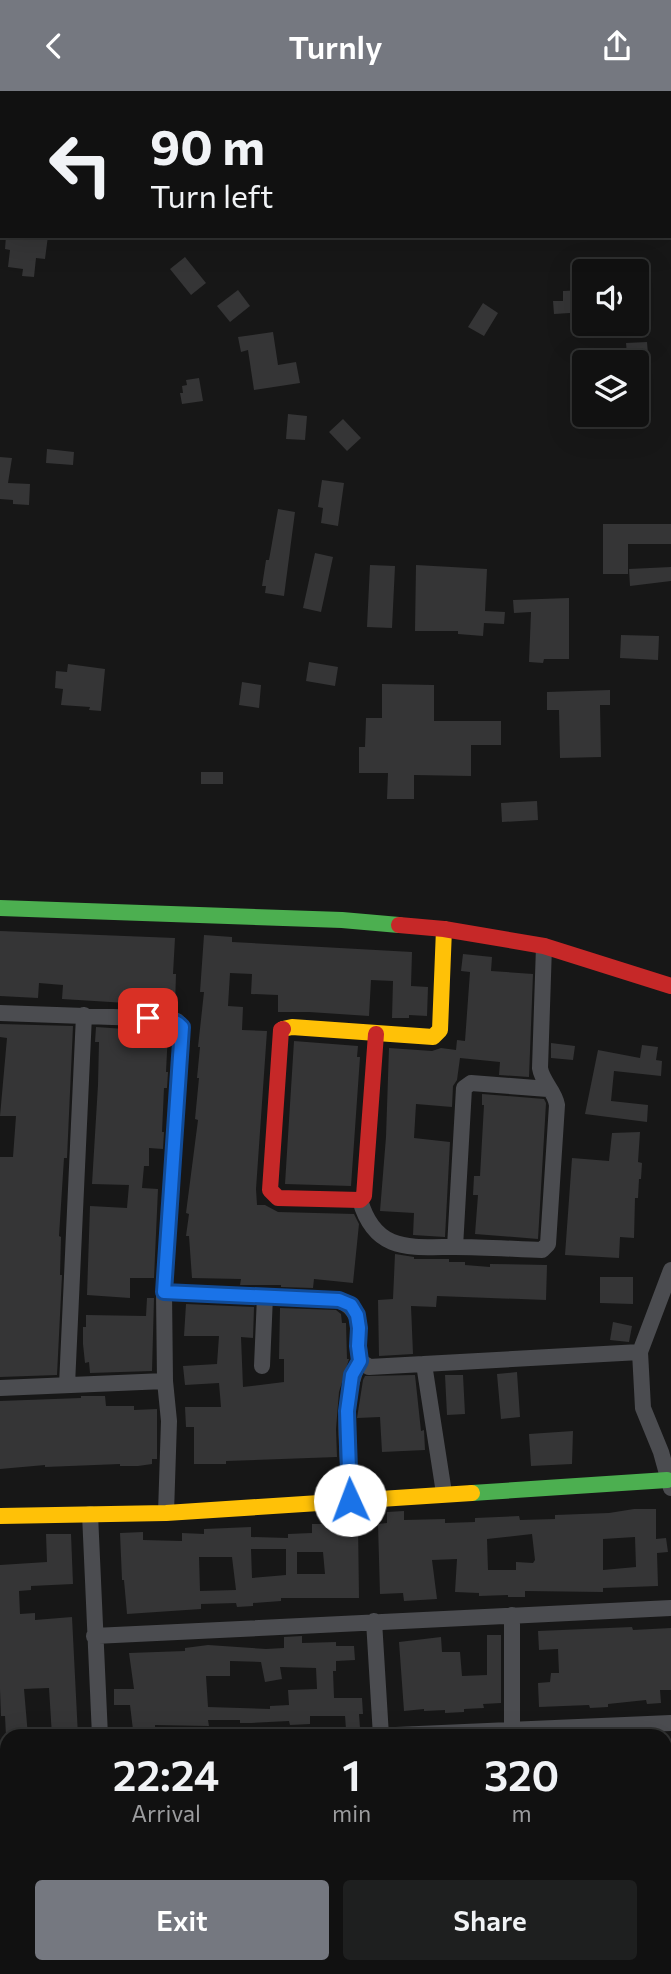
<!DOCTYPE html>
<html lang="en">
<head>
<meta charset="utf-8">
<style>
	body { margin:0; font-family:Commissioner,sans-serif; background:#1e1f1f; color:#f1f3f6; height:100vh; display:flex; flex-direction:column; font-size:26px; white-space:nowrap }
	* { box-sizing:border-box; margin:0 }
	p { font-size:23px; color:#9c9d9f }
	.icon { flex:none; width:38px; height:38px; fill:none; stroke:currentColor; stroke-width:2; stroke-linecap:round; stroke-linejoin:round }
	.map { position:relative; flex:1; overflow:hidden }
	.side { position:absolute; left:0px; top:1638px; width:672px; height:245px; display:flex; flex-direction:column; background:#111; border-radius:21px 21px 0 0; box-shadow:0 7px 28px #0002,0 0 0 2px #303131 }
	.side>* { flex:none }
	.banner { position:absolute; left:0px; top:0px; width:672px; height:147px; box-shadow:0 7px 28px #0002,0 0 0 2px #303131; background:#111; color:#f1f3f6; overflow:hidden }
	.buttons { position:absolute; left:572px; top:168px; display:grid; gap:14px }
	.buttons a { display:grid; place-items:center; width:77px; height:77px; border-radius:7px; background:#111; box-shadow:0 7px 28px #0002,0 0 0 2px #303131; font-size:35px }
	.pin { position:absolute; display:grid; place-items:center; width:60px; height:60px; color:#fff; margin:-30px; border-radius:14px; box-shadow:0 4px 10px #0006 }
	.me { position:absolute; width:77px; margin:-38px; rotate:358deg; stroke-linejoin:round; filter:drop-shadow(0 0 5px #0008) }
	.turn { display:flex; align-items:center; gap:24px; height:147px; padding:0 35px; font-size:32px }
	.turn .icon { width:91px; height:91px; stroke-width:2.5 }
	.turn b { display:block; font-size:49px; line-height:60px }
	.eta { display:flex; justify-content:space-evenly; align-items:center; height:119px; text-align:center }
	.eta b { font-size:42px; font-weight:600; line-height:49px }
	.button { display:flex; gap:14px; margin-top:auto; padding:14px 35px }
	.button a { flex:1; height:80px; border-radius:7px; background:#757880; color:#fff; font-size:28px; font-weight:600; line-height:80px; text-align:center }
	.button a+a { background:#1e1f1f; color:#f1f3f6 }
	header { display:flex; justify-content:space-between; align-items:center; height:91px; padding:0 35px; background:#757880; color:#fff; font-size:32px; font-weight:600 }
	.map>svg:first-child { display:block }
	.building { fill:#353536; fill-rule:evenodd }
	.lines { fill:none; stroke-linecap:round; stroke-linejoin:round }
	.street { stroke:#4b4c50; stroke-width:16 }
	.fast { stroke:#4caf50; stroke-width:16 }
	.slow { stroke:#ffc107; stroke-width:16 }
	.jam { stroke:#c62828; stroke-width:16 }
	.route-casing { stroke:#114b97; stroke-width:18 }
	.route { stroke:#1a73e8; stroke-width:12 }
</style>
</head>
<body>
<header><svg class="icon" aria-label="back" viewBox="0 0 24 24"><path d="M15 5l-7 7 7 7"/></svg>Turnly<svg class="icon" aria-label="share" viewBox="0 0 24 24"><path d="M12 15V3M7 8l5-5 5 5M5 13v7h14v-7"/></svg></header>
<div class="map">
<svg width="671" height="1883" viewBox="0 0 671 1883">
	<rect width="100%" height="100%" fill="#171717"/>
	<path class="building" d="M6 145H48L45 168 36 167 34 186 22 185 23 178 8 176 10 159 5 158Z
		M185 166 206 192 191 204 170 178Z
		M238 199 250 215 230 231 217 215Z
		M584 199V226L572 227 570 222 554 223 553 210H563V200Z
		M483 212 498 222 484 245 468 236Z
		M597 233H631V242L597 244Z
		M273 241 278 274 296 271 300 292 254 299 248 259 241 261 238 246Z
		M647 251 648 263 627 264 626 252Z
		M199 287 203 310 182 313 180 302H183L182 295 187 294 186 289Z
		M288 323 307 325 305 349 286 348Z
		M343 328 361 347 347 360 329 341Z
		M47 358 74 361 73 374 46 372Z
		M0 366 12 367 8 392 30 393 29 414 13 413V409L0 408Z
		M322 389 344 392 338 435 321 432 323 417 318 416Z
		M278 418 295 421 284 505 265 502 266 495H262L266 469H269Z
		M603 433H671V453H628V483H603Z
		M315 462 333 466 321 521 303 517Z
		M370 474 395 475 392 537 367 536Z
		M416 474 487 478 485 520 505 521 504 533 484 532 483 545 458 543V540H415Z
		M671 476V490L630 495 629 478Z
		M569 507V568H544L543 572 529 571 531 521 514 522 513 509Z
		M621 544 659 545 658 569 620 567Z
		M309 571 338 576 335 595 306 590Z
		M68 573 105 578 101 620 89 619 90 616 61 614 63 598 55 597 56 580 67 581Z
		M242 591 261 594 259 617 239 614Z
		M382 593 434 594V630H501V654H471V685L414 684V708H387L388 682H359V656H365L366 627H382Z
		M610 599V614H600L601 666 560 667 559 619H547V601Z
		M201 681H223V693H201Z
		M537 710 538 729 502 731 501 712Z
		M0 840 175 847 173 883H176L175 915 62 908 63 894 39 892 38 907 0 905Z
		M204 844 232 846V851L412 861 411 895 428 896 427 925 409 924V927H392L393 890 371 889 369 925 309 921H278V904L251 903 252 883 230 882 228 915 243 916 242 939 267 940 256 1098 257 1114H265L278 1121 354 1123 359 1133 353 1192 314 1188 313 1197 281 1196V1194H240L241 1188 192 1187 189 1145H186L189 1123 186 1122 198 1029 195 1028 199 987H197L200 956H198L204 901H200Z
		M463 863 492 866 491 880 533 883 529 986 499 984 500 971 460 967 457 989 453 995 452 1016 416 1013 414 1047 450 1051 445 1146 413 1144 414 1122 380 1120 386 1046 389 957 432 960 441 957 456 959 457 949 465 950 470 881 461 880Z
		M0 933 73 935 67 1067H64L59 1145 61 1146 60 1184H62L57 1284 0 1286V1066H13L16 1025H0L7 947 0 946Z
		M96 936 168 941 166 981H168L167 997H164L162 1041H164L163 1058 149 1057V1075H144L142 1097 158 1098 154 1187H130V1207L87 1204 90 1115 127 1117 129 1094 92 1093 98 994 99 951H95Z
		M294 950 358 955 357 966H360L351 1095 285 1093Z
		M551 952 575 955 573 969 551 967Z
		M642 954 658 956 656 969 662 970 661 985 614 980 611 1010 648 1014 647 1031 585 1023 598 959 640 967Z
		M482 1003 544 1008 546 1012 538 1148 475 1143 478 1104H473L474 1085H480L484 1014H482Z
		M640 1041 638 1071 642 1072 641 1088H639L638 1107H635L634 1147 620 1146 619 1167 565 1164 572 1067 609 1070 612 1042Z
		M395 1163 414 1166V1168H449V1171H465V1174L490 1176V1173L547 1174 546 1209 437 1205 436 1216 411 1215 413 1263 379 1265 378 1209 393 1208Z
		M600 1186H633V1213L600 1212Z
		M147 1207H154L152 1280 90 1282 89 1271 85 1272 83 1253V1236H86V1224L146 1225Z
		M186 1213 254 1216 253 1247 241 1246 243 1296 284 1291V1268H279L280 1217 336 1219 341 1223 342 1232H346L347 1268H349L339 1301 336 1338 337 1366 226 1370V1373H194V1336H186L185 1316H221L219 1292 185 1294 183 1275 217 1273 219 1245H184Z
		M613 1231 632 1235 629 1251 610 1249Z
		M517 1281 520 1326 501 1328 497 1283Z
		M415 1284 421 1340 424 1339 425 1359 382 1361 380 1326 357 1327 363 1289 365 1285Z
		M445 1284H463L465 1323 447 1324Z
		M81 1305H105L106 1315H134V1319L157 1318V1368H152V1373L138 1375H120V1373L45 1376V1374L0 1378V1310L81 1307Z
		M573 1340 572 1373 531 1375 529 1343Z
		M634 1418H656V1448L666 1447 668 1461 657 1462 658 1495 603 1497V1501L525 1500V1506H508V1504L479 1505V1502L455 1501 457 1468 432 1469 437 1508 404 1510 403 1502 380 1503 378 1433 387 1432V1421L404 1420V1429L445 1428V1432L475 1431V1427L519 1425 520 1429 555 1428V1424L609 1422ZM532 1443 535 1469 533 1472 516 1471V1479H488L487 1448ZM635 1446 636 1476 603 1479V1448Z
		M312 1433H358L359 1507H281V1510L253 1512V1515L237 1516 236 1512 201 1513V1518L127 1523 124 1489H122L120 1442 143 1441V1449L182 1450V1442L204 1443V1438L251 1436V1446L288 1447V1443L312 1442ZM251 1458H286V1484L252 1487ZM297 1461H323L325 1483H297ZM199 1466H232L236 1499 200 1500Z
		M46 1443H71L73 1493 31 1495V1499L19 1500 20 1523 35 1522V1529L72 1526 78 1645H52L49 1597 24 1598 28 1645H6L5 1625H1L0 1598V1474L47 1471Z
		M632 1536 633 1539 671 1537V1599H660L661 1612 647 1613 646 1609 608 1613V1616L590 1617 589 1614 539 1616 538 1592 550 1591 551 1582H559L558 1558 539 1559 538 1540Z
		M487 1544H501V1612L483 1613 484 1617 464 1618V1621L445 1622V1619L424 1620V1618L404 1620 399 1551 441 1546 442 1561H460L462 1585 487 1584Z
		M302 1545V1552L336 1551V1555H354L355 1569 336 1570V1580H333L334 1607H362L363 1623H359L360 1637 346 1638 345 1625H310V1633L290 1634 289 1630 251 1632H240V1629H208L209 1635 155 1634V1637L133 1639 130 1614H114V1598H134L129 1562 185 1560V1557L208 1554 266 1558 284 1557V1546ZM230 1570 261 1571 265 1591 282 1588 280 1576 316 1577 317 1598 288 1599 289 1614 270 1615V1618L208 1616 206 1585H230Z"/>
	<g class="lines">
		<path class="street" d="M0 922 169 928 177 930 182 936 164 1201 165 1290 169 1330 166 1422
			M360 1109C375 1162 410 1156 455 1156 484 1156 513 1158 542 1159L548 1153 557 1014C555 1000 542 991 540 977L544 855
			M455 1156 464 997 471 992 548 998
			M671 1179 640 1261 643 1317 661 1361 671 1397
			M164 1201 339 1209C367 1222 356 1244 360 1270L369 1276 640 1261
			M424 1273 444 1402
			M262 1275 265 1205
			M67 1294 84 924
			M0 1297 165 1290
			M350 1409C349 1364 338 1311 360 1270
			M90 1423 100 1645
			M374 1530 381 1645
			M94 1545 671 1517
			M512 1639V1524
			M373 1645 671 1632
			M665 1753H671
			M0 1782 7 1781
			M665 1870H671
			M113 1876V1883
			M372 1876 373 1883
			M393 1883 540 1876"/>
		<path class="fast" d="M0 817 342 829 399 834
			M472 1402 667 1389"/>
		<path class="slow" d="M283 938 292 936 433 946 440 939 444 838
			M0 1425 166 1422 472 1402"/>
		<path class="jam" d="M399 834 444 838 544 855 671 895
			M283 938 281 939 270 1099 278 1107 360 1109 364 1105 376 943"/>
	</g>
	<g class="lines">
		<g class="route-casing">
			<path id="route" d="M148 927C160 927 173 926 182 936L164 1201 339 1209 351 1214 357 1224 359 1237 358 1255 360 1270 352 1284 347 1320 350 1409"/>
		</g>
		<use href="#route" class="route"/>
	</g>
</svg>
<div class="buttons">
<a><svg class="icon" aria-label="sound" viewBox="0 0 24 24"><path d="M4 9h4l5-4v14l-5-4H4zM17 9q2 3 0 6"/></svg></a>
<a><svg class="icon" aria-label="layers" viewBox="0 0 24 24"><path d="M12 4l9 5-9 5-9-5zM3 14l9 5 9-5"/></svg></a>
</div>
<div class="pin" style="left:148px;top:927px;background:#d93025"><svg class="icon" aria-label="arrive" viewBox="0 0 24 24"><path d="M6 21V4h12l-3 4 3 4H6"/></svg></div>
<svg class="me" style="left:350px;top:1409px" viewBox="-20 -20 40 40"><circle r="19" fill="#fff"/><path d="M0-13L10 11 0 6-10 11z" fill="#1a73e8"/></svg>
<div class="banner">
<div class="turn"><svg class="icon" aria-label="left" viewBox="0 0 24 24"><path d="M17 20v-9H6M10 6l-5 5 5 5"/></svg><div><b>90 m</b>Turn left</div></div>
</div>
<section class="side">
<div class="eta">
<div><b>22:24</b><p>Arrival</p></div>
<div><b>1</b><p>min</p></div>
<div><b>320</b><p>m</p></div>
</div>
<div class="button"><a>Exit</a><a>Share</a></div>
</section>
</div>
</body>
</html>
